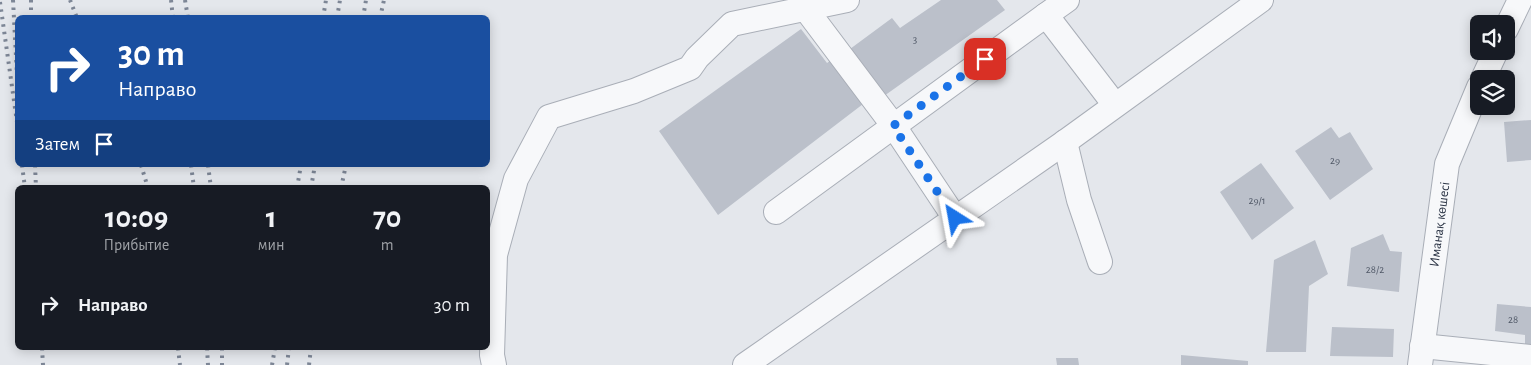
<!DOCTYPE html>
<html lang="ru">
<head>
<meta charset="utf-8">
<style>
	body { margin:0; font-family:"Alegreya Sans",sans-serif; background:#20242c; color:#f1f3f6; height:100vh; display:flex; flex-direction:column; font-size:19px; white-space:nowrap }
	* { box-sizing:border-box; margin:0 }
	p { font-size:16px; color:#9ea1a6 }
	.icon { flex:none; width:28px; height:28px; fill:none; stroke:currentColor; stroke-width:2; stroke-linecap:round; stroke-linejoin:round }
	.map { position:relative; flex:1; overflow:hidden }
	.sheet { position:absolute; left:15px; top:185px; width:475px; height:165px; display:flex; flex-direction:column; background:#171b24; border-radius:8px; box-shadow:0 2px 12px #0003 }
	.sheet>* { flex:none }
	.banner { position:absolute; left:15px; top:15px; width:475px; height:152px; border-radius:8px; box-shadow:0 2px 12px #0003; background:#1a4fa0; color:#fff; overflow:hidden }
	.tools { position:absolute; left:1470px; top:15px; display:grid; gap:10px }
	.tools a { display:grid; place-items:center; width:45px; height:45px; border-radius:8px; background:#171b24; box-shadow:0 2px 12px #0003; font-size:25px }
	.pin { position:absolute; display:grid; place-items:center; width:42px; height:42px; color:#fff; margin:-21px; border-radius:10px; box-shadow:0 2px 8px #0006 }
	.me { position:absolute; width:55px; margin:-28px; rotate:326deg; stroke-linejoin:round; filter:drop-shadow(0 0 4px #0008) }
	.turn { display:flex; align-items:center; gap:18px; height:105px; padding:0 20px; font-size:22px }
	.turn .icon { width:65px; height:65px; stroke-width:2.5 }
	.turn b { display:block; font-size:35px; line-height:42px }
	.then { display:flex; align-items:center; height:48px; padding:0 20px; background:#0003; gap:10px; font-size:19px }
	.eta { display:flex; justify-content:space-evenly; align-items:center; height:85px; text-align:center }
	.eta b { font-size:30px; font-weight:700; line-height:35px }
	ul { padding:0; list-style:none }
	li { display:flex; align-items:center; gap:15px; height:70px; padding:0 20px }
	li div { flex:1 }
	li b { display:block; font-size:19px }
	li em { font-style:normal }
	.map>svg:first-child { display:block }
	.building { fill:#bbc0ca }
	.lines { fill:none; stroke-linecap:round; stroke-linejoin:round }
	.minor-casing { stroke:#a9aeb7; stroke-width:26 }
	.path { stroke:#c2c5cb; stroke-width:3; stroke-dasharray:4 4; stroke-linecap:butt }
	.minor { stroke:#f7f8fa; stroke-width:24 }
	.rail { stroke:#7d8696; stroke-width:4; stroke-dasharray:2.5 5; stroke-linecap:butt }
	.route { stroke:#1a73e8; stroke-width:9; stroke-dasharray:0 16.2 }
	.labels { text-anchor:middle; stroke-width:4; stroke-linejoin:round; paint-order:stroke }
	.number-label { font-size:11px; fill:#4f5766 }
	.street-label { font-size:14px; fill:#2b3445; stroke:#f4f6f9 }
</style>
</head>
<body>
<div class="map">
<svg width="1531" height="365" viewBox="0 0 1531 365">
	<rect width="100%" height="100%" fill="#e4e7ec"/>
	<path class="building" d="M941 0H997L1005 10 884 96 850 49 892 18 900 28Z
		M801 29 827 63 834 58 867 101 718 215 659 131Z
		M1531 120V160L1507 162 1504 122Z
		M1331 127 1339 138 1350 132 1373 169 1330 200 1295 151Z
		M1261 163 1294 208 1252 240 1220 192Z
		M1383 234 1390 251 1402 252 1399 292 1347 286 1351 248Z
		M1315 240 1328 274 1309 286 1306 352H1266L1274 260Z
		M1497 304 1531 307V349L1525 348V335L1495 331Z
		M1332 327 1394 329 1393 357 1330 356Z
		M1181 355 1248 361V365H1181Z
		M1056 358H1078L1079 365H1057Z"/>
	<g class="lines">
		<g class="minor-casing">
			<g id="minor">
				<path d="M805 8 893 125 955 218"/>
				<path d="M1046 15 1067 0"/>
				<path d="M1506 29 1520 0"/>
				<path d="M1483 79 1496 51"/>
				<path d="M1065 142 1079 200 1100 262"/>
				<path d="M776 212 1046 15 1115 105"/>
				<path d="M1422 346 1531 357"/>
				<path d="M494 365 492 355 495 255 516 179 549 117 634 91 690 68 697 58 732 24 847 0"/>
				<path d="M745 365 1065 142 1261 0"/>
				<path id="s1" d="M1420 365 1447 164 1479 87"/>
			</g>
		</g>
		<path class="path" d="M42 365H45"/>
		<use href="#minor" class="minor"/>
		<path class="rail" d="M13 0 17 75
			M31 0V18
			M70 0 77 18
			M171 0 173 18
			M185 0 188 18
			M0 2 18 129
			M323 18 326 0
			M337 18 340 0
			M363 18 366 0
			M380 18 384 0
			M22 165 25 188
			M35 165 36 188
			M141 165 148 188
			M191 165 194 188
			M208 165 211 188
			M297 188 301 165
			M311 188 315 165
			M341 188 346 165
			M42 348 43 365
			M178 348 180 365
			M207 348 208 365
			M222 348V365
			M272 365 275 348
			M287 365 289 348
			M309 365 311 348"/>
	</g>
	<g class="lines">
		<path class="route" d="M955 218 893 126 985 59"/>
	</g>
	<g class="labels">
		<g class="number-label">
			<text x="915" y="43">3</text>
			<text x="1335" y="164">29</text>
			<text x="1257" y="204">29/1</text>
			<text x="1375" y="273">28/2</text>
			<text x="1513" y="323">28</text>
		</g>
		<g class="street-label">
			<text dy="5" stroke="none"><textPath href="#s1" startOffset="142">Иманақ көшесі</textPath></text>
		</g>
	</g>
</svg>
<div class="tools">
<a><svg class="icon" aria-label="sound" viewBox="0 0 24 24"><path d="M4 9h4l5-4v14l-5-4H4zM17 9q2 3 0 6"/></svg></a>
<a><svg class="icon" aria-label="layers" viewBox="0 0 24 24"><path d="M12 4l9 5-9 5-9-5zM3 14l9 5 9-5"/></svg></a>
</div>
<div class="pin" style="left:985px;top:59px;background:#d93025"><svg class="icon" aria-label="arrive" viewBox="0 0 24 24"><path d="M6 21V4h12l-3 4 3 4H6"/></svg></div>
<svg class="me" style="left:955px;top:218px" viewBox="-20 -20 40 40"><path d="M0-17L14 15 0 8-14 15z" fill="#1a73e8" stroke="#fff" stroke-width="4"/></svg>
<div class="banner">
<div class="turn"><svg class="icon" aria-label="right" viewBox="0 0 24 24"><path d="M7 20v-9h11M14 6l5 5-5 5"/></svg><div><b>30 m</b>Направо</div></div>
<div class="then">Затем<svg class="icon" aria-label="arrive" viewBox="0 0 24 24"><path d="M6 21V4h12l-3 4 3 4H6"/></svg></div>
</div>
<section class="sheet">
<div class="eta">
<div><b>10:09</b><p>Прибытие</p></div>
<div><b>1</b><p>мин</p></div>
<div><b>70</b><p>m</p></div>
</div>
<ul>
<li><svg class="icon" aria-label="right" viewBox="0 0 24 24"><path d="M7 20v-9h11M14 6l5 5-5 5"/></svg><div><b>Направо</b></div><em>30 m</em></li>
</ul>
</section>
</div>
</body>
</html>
